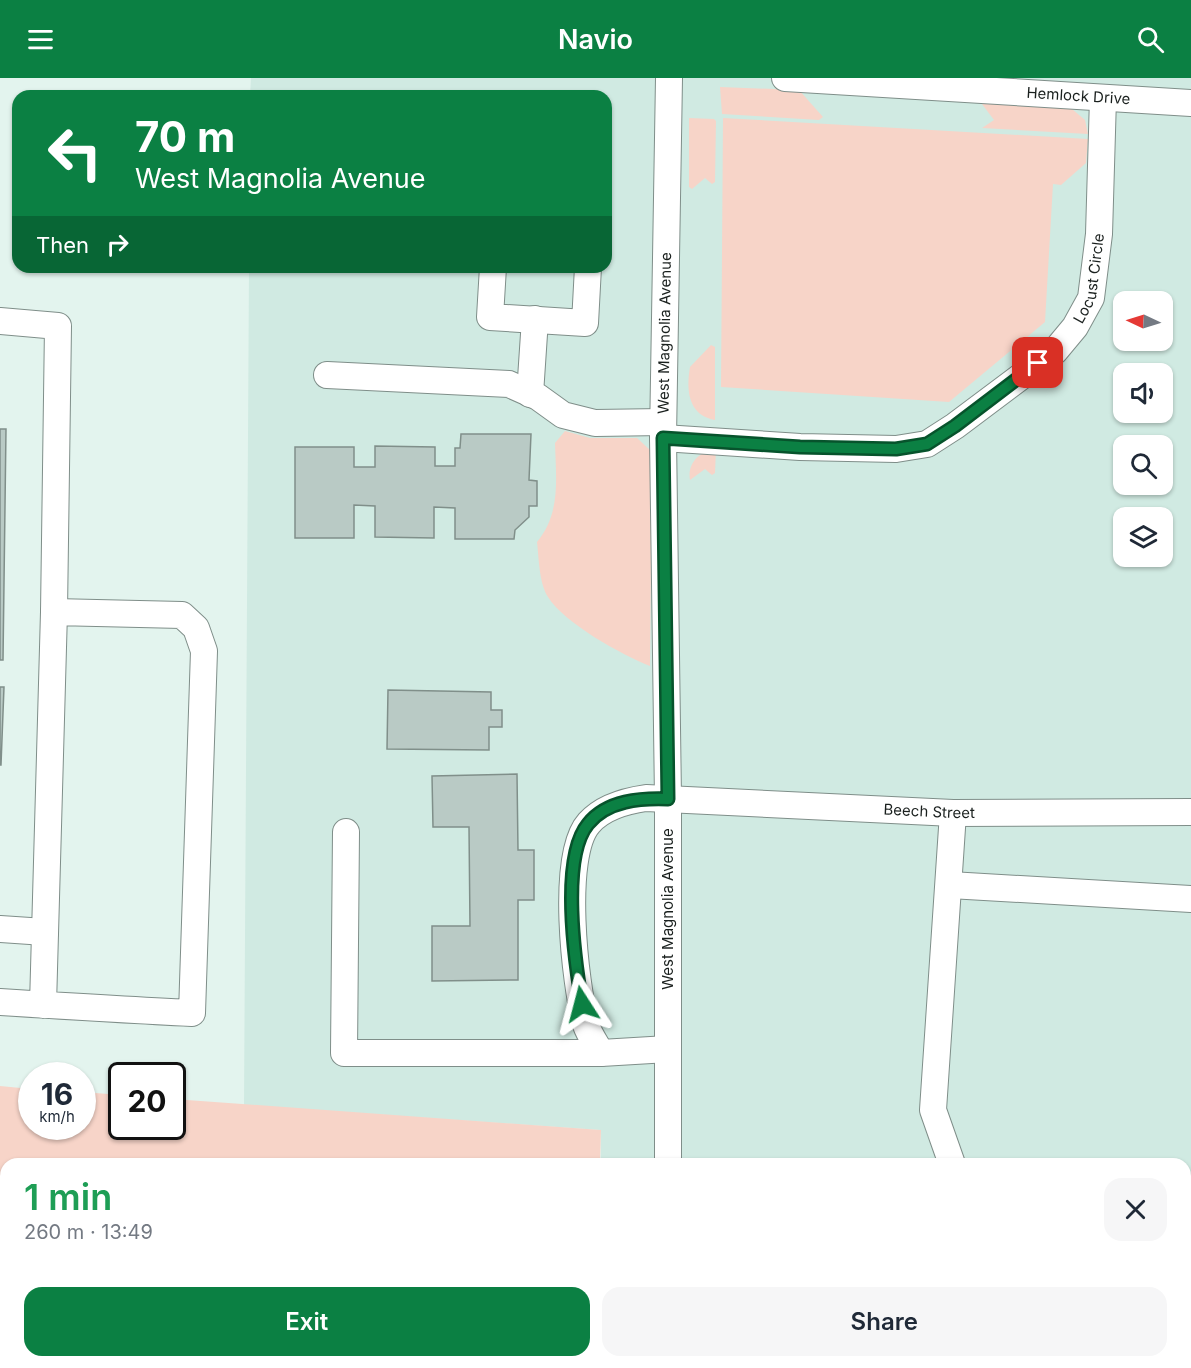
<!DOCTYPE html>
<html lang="en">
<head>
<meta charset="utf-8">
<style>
	body { margin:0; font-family:Inter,sans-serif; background:#f6f6f7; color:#1f2937; height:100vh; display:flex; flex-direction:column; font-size:22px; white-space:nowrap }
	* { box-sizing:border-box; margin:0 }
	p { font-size:20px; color:#747a83 }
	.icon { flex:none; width:33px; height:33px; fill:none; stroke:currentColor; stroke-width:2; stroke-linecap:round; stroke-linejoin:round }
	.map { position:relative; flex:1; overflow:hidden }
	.sheet { position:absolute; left:0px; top:1080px; width:1191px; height:210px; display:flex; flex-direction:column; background:#fff; border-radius:18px 18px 0 0; box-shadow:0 2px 4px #0004 }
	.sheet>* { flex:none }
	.top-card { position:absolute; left:12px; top:12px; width:600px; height:183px; border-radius:18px; box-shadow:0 2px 4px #0004; background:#0b8043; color:#fff; overflow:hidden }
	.needle { width:39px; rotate:274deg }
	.buttons { position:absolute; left:1113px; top:213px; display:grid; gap:12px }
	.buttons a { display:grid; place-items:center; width:60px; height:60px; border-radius:12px; background:#fff; box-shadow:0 2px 4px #0004; font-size:30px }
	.speed { position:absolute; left:18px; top:984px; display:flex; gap:12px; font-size:30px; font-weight:700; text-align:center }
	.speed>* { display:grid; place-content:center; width:78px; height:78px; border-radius:50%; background:#fff; box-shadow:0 2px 4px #0004; line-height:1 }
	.speed small { font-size:15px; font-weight:400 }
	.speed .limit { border:3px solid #111; border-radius:9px; background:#fff; color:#111 }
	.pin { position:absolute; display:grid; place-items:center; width:51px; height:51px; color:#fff; margin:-26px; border-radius:12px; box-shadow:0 3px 9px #0006 }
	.me { position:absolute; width:66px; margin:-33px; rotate:351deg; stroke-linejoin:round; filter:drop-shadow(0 0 4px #0008) }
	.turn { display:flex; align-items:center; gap:21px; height:126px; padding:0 24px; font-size:27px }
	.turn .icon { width:78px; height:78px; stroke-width:2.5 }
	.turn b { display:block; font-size:42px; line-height:51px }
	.then { display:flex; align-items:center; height:57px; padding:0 24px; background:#0003; gap:12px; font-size:22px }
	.round { display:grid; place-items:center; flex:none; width:63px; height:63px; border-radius:18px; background:#f6f6f7 }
	.overview { display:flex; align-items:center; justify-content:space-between; height:102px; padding:0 24px }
	h1 { font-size:36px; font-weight:600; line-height:45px; color:#1e9e55 }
	.cta { display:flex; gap:12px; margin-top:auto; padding:12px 24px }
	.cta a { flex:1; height:69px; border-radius:18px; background:#0b8043; color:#fff; font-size:24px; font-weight:600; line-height:69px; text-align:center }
	.cta a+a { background:#f6f6f7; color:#1f2937 }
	header { display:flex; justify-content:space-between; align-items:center; height:78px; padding:0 24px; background:#0b8043; color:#fff; font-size:27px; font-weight:600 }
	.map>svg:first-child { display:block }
	.built { fill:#d0eae2; fill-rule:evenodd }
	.green { fill:#f7d4c8 }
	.building { fill:#b9cac5; stroke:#808f8a; stroke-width:1.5 }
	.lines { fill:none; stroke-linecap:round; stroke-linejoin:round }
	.minor-casing { stroke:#7f8e89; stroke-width:28 }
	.minor { stroke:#fff; stroke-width:26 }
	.route-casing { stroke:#07532c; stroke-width:15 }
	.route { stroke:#0b8043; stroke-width:10 }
	.labels { text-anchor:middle; stroke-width:4.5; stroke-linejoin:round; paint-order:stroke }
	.street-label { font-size:15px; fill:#1a201e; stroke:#fff }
</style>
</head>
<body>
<header><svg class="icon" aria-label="menu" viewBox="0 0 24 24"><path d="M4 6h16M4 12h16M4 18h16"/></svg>Navio<svg class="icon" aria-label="search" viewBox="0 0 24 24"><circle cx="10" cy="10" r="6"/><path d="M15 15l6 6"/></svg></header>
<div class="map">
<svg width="1191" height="1290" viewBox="0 0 1191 1290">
	<rect width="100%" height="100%" fill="#e3f4ee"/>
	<path class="built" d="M251 0H1191V1290H599L600 1284H1185V1086H601V1052L244 1027 249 189H606V18H250ZM1124 224H1162V262H1124ZM1124 296H1162V334H1124ZM1124 368H1162V406H1124ZM1124 440H1162V478H1124Z"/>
	<path class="green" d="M720 9 799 12 823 39 819 42 722 36Z
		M986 22 1072 31 1085 42 1088 56 982 50 994 42 982 26Z
		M689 40 714 41 716 43 715 104 712 106 705 100 692 111 689 109Z
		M723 40 1088 61 1086 85 1061 107 1053 106 1045 244 949 324 721 309Z
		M711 267 715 269V342C688 337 686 312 690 289Z
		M565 353 590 360H637L650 372 652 383 650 588C622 577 564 545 548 519 539 505 539 480 537 464 561 435 556 401 555 365Z
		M716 371 715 395 712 397 705 391 690 402C687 385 700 373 716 371Z
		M0 1008 31 1011 32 1048H82L83 1014 121 1017 122 1048H172L173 1021 601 1052 600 1086H6V1284H592V1290H0Z"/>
	<path class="building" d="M0 351H6L3 582H0Z
		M461 356H531L529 402 537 403V428H529V439L515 452 514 461H455V430L434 429V460L375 459V428L354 427V460H295V369H354V389H375V368L435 369V388H455V370H460Z
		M0 609H4L1 687H0Z
		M388 612 491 614V632H502V649H489V672L387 671Z
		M517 696 518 772H534V822H518V902L432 903V848H470L469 749H433L432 698Z"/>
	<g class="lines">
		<g class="minor-casing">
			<g id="minor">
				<path id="s1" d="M785 0 1191 25"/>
				<path d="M493 189 490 239 585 245 588 189"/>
				<path d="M0 243 58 248 54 534"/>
				<path d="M327 297 509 306 538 319 563 337 595 345 663 344"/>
				<path d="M530 316 535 241"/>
				<path id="s2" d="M663 360 800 369 896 371 927 366 955 348 1055 273 1075 249 1091 220 1099 156 1103 20"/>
				<path d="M346 754 344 975H601L668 971"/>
				<path d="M950 807 1191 821"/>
				<path d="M0 851 45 854"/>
				<path d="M0 924C64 928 128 932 192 935L204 573 196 550 182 537 54 534 43 927"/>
				<path id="s3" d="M601 975C596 966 589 956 586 947 575 906 560 777 589 745 603 729 625 723 646 720L953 735 1191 734"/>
				<path id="s4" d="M668 1086V721L663 360 669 0"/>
				<path d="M952 1086 933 1032 953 735"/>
				<path d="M668 1284V1290"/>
				<path d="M44 1290 45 1284"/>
				<path d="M963 1290V1284"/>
			</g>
		</g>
		<use href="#minor" class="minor"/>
	</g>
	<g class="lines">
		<g class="route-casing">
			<path id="route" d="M582 926C575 884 560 780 588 746 607 722 641 720 668 721L663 360 800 369 896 371 927 366 955 348 1038 285"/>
		</g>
		<use href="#route" class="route"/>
	</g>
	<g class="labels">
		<g class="street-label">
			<text dy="5" stroke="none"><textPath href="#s1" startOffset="294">Hemlock Drive</textPath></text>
			<text dy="5" stroke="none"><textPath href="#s2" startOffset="506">Locust Circle</textPath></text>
			<text dy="5" stroke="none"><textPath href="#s4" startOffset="831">West Magnolia Avenue</textPath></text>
			<text dy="5" stroke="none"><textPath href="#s3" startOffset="585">Beech Street</textPath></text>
			<text transform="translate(668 831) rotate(-90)" y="5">West Magnolia Avenue</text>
		</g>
	</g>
</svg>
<div class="buttons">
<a><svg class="needle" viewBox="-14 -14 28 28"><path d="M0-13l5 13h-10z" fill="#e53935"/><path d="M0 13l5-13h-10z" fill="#747a83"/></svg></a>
<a><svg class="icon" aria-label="sound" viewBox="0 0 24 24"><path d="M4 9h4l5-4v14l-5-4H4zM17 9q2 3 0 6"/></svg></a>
<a><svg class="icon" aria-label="search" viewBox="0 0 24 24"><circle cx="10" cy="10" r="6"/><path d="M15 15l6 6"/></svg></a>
<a><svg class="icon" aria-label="layers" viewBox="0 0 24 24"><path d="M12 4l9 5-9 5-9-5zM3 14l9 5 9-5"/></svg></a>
</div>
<div class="speed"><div>16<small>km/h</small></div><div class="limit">20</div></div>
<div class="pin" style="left:1038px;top:285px;background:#d93025"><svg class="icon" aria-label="arrive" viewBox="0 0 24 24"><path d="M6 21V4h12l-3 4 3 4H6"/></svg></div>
<svg class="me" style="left:582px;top:926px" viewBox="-20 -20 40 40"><path d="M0-17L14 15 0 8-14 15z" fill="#0b8043" stroke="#fff" stroke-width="4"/></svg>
<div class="top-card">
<div class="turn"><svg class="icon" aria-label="left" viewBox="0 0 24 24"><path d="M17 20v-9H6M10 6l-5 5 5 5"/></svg><div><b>70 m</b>West Magnolia Avenue</div></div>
<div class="then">Then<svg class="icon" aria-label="right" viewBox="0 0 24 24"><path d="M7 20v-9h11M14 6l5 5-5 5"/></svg></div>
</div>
<section class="sheet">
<div class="overview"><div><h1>1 min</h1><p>260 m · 13:49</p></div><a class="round"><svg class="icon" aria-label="close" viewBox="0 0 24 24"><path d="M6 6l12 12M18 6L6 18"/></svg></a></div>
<div class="cta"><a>Exit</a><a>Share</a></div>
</section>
</div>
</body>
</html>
